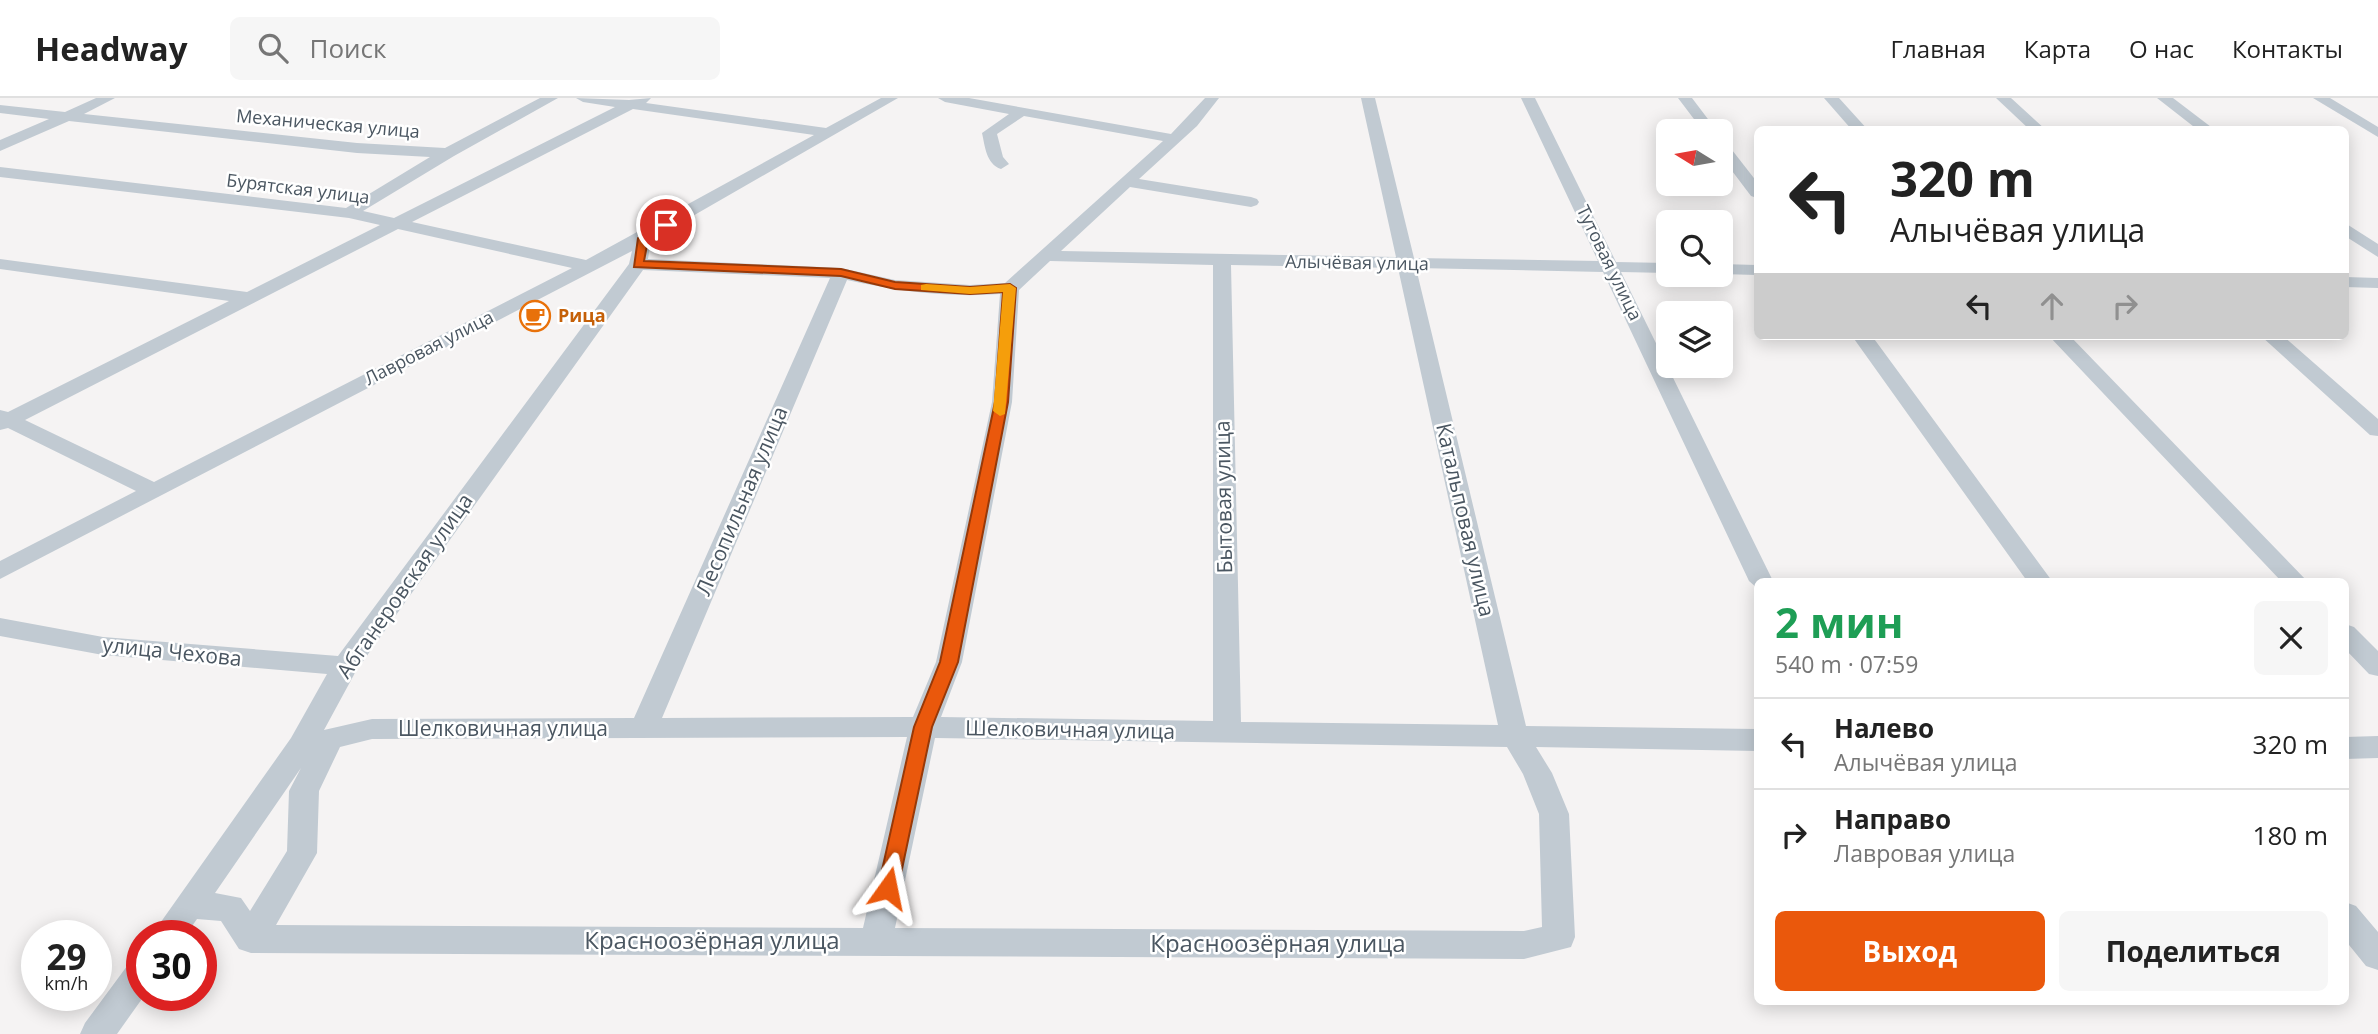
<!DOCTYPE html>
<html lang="ru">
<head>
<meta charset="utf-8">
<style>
	body { margin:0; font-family:"Open Sans",sans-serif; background:#f6f6f6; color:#222; height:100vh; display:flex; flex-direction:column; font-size:26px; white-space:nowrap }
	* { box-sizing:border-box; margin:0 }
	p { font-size:23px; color:#767676 }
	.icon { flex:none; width:38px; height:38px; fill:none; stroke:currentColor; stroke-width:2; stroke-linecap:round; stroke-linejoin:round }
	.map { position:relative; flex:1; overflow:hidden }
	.drawer { position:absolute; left:1754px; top:480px; width:595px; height:427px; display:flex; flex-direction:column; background:#fff; border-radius:10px; box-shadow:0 4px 18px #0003 }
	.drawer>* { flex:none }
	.guide { position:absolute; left:1754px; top:28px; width:595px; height:214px; border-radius:10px; box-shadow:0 4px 18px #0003; background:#fff; color:#222; overflow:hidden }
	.needle { width:46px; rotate:281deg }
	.controls { position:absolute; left:1656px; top:21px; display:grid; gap:14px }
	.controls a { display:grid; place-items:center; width:77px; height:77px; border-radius:10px; background:#fff; box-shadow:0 4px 18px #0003; font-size:35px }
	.speed { position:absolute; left:21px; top:822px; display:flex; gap:14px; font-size:35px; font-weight:700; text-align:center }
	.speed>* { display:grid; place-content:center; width:91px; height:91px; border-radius:50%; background:#fff; box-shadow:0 4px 18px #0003; line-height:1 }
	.speed small { font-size:18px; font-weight:400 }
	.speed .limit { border:10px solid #d22; background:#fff; color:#111 }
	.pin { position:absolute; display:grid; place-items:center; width:60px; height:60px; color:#fff; margin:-30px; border:4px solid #fff; border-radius:50%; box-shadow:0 2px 7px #0007 }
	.me { position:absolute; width:77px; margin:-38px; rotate:12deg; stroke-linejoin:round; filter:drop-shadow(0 0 5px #0008) }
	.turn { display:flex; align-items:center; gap:24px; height:147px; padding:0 21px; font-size:32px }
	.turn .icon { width:91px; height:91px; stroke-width:2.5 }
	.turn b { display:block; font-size:49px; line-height:60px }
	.lanes { display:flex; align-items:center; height:66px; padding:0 21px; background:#0003; justify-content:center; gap:35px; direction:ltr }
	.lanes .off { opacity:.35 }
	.round { display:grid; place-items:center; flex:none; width:74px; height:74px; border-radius:10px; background:#f6f6f6 }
	.summary { display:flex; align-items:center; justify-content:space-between; height:119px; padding:0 21px }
	h1 { font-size:42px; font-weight:700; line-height:52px; color:#1e9e55 }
	.action { display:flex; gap:14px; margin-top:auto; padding:14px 21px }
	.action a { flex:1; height:80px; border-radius:10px; background:#ea580c; color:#fff; font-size:28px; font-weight:700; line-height:80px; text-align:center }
	.action a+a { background:#f6f6f6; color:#222 }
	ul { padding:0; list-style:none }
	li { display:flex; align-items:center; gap:21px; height:91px; padding:0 21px; border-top:2px solid #e0e0e0 }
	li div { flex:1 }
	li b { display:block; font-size:26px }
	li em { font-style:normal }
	header { display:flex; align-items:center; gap:42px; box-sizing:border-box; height:98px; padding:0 35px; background:#fff; border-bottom:2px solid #e0e0e0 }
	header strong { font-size:33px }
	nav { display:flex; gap:38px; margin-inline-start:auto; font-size:24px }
	.search { width:490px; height:63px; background:#f6f6f6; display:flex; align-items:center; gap:18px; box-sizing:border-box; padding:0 24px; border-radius:10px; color:#767676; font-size:26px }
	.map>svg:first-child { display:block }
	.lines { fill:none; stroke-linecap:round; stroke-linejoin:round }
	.minor { fill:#c1cad2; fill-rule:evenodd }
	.route { fill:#ea580c; stroke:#983908; stroke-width:2 }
	.slow { fill:#f59e0b }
	.labels { text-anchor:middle; stroke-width:5; stroke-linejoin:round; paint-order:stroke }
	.far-street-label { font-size:18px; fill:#4a5661; stroke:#fff }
	.far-food-label { font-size:18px; font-weight:bold; fill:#c56008; stroke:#fff; text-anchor:start }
	.street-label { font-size:21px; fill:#4a5661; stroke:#fff }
	.near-street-label { font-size:24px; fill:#4a5661; stroke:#fff }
</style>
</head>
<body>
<header>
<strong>Headway</strong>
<div class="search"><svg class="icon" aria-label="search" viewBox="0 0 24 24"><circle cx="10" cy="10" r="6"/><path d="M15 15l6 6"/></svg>Поиск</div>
<nav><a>Главная</a><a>Карта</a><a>О нас</a><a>Контакты</a></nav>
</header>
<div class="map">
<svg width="2378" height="936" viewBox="0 0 2378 936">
	<rect width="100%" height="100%" fill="#f5f3f3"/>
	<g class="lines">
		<path class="minor" d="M96 0H115L84 16 357 45 445 50 540 0H558L454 58 363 113 394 120 615 9 583 4 576 0 629 2 651 0 646 5 826 30 881 0H898L651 142 648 161 841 170 895 182 970 187 1005 185 1163 43 1024 18 997 36 1003 59 1009 66 1001 71C986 66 985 48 982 35L1009 16 945 4 938 0H969L1171 36 1205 0H1219L1197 28 1139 81 1251 99 1257 101 1259 104 1257 107 1251 109 1130 89 1061 153 1396 159 1361 0H1375L1414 160 1598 163 1521 0H1535L1616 164 1668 165V175L1621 174 1773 483H1757V490L1749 483 1603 174 1416 170 1526 628 1757 631V653L1536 649 1552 675 1569 716 1575 839 1571 849 1524 861 251 855 239 851 221 823 197 821 185 838H151L291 640 327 576 103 557 0 538V520L103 539 338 558 629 166 632 153 0 481V463L136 393 8 330 0 332V312L8 314 229 203 0 171V161L247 194 380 127 349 120 0 79V69L346 110 430 59 357 55 69 23 0 53V42L49 21 0 15V7L65 14ZM633 11 814 37 586 162 412 124ZM398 131 572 170 154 384 25 322ZM1050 163 1213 167V623L941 619 962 564 1012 304 1019 192ZM1231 167 1398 170 1498 627 1241 624ZM643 172 830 180 634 620 372 621 324 632 356 573ZM847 182C898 193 948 200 1000 196L992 304 936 564 913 619 662 620ZM907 639 863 830 276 827 317 755 319 693 340 649 372 641ZM935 640 1507 649 1523 676 1539 716 1542 829 1524 833 895 830ZM301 670 289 693 287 753 250 813 241 800 215 795Z
			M1678 0H1692L1717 33H1703Z
			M1824 0H1839L1868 32H1852Z
			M1996 0H2011L2046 32H2030Z
			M2157 0H2173L2215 32H2198Z
			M2313 0H2330L2378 29V39Z
			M1720 42 1725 43 1757 84V100L1751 98 1720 57Z
			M2345 125 2378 146V159L2345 138Z
			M1720 166 1757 167V177L1720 176Z
			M2345 179 2378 180V190L2345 189Z
			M1852 238H1872L2052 483H2027Z
			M2049 238H2070L2307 483H2281Z
			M2261 238H2283L2378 321V338L2370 337Z
			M2345 526 2354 529 2378 553V578L2369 576 2345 551Z
			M2378 638V660L2345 661V639Z
			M2345 804 2356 808 2378 834V872L2366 868 2345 842Z
			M142 859V898H144L117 936H80L85 925 130 864Z"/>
	</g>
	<path class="route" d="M662 125 672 127 648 142 644 163 841 171 895 184 970 189 1010 186 1016 190 1008 304 958 564 932 629 898 790 895 796 888 798 881 796 878 790 914 629 940 564 995 304 1003 194 970 196 895 191 841 178 634 169 638 140Z"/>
	<path class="slow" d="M926 186 970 189 1010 186 1016 190 1005 316 1000 318 993 313 1003 194 970 196 921 192V187Z"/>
	<defs>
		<g id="cafe-ring" transform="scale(1.575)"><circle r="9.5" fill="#fff" stroke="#e8710a" stroke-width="1.5"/><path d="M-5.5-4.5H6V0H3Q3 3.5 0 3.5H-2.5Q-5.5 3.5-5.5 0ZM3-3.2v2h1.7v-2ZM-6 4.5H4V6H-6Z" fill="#e8710a"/></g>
	</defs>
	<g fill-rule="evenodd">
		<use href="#cafe-ring" x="535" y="218"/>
	</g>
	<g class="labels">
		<g class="far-street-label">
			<text transform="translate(328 26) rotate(5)" y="6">Механическая улица</text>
			<text transform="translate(298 91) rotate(7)" y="6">Бурятская улица</text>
			<text transform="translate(1357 165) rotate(1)" y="6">Алычёвая улица</text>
			<text transform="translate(1609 165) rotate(64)" y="6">Тутовая улица</text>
			<text transform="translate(429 250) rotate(-27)" y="6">Лавровая улица</text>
		</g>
		<g class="far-food-label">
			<text x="558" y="224">Рица</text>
		</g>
		<g class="street-label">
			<text transform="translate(1224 399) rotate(-91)" y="7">Бытовая улица</text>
			<text transform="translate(742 403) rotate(-67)" y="7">Лесопильная улица</text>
			<text transform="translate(1465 422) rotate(77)" y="7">Катальповая улица</text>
			<text transform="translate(405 488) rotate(-55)" y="7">Абганеровская улица</text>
			<text transform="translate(172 554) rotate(6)" y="7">улица Чехова</text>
			<text x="503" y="638">Шелковичная улица</text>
			<text transform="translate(1070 632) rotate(1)" y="7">Шелковичная улица</text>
		</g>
		<g class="near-street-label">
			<text x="712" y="851">Красноозёрная улица</text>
			<text x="1278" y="854">Красноозёрная улица</text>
		</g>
	</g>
</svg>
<div class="controls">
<a><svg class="needle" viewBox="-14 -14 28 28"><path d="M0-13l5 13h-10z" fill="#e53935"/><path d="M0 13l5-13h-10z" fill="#767676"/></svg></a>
<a><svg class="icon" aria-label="search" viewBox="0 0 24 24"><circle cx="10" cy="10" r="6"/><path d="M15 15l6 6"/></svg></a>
<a><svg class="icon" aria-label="layers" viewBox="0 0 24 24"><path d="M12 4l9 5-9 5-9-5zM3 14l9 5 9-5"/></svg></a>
</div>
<div class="speed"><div>29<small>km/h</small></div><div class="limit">30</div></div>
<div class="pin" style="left:666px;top:127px;background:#d93025"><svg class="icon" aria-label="arrive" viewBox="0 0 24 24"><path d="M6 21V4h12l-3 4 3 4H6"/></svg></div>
<svg class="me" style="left:888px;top:790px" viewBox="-20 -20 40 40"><path d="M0-17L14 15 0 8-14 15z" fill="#ea580c" stroke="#fff" stroke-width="4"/></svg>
<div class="guide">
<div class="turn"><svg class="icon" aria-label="left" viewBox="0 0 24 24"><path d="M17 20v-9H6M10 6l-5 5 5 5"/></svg><div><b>320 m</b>Алычёвая улица</div></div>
<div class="lanes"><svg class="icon" aria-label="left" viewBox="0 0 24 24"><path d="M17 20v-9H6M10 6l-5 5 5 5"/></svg><svg class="icon off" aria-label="ahead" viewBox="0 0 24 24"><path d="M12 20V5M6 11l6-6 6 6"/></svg><svg class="icon off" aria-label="right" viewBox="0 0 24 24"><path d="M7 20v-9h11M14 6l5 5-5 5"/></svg></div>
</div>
<section class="drawer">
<div class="summary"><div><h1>2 мин</h1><p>540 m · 07:59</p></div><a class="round"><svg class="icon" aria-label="close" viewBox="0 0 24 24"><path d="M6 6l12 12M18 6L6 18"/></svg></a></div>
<ul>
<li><svg class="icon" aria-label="left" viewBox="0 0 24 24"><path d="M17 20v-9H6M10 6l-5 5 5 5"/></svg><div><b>Налево</b><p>Алычёвая улица</p></div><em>320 m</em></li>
<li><svg class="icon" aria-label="right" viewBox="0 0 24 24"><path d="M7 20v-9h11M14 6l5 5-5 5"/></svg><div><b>Направо</b><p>Лавровая улица</p></div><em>180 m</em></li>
</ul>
<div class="action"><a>Выход</a><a>Поделиться</a></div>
</section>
</div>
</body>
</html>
